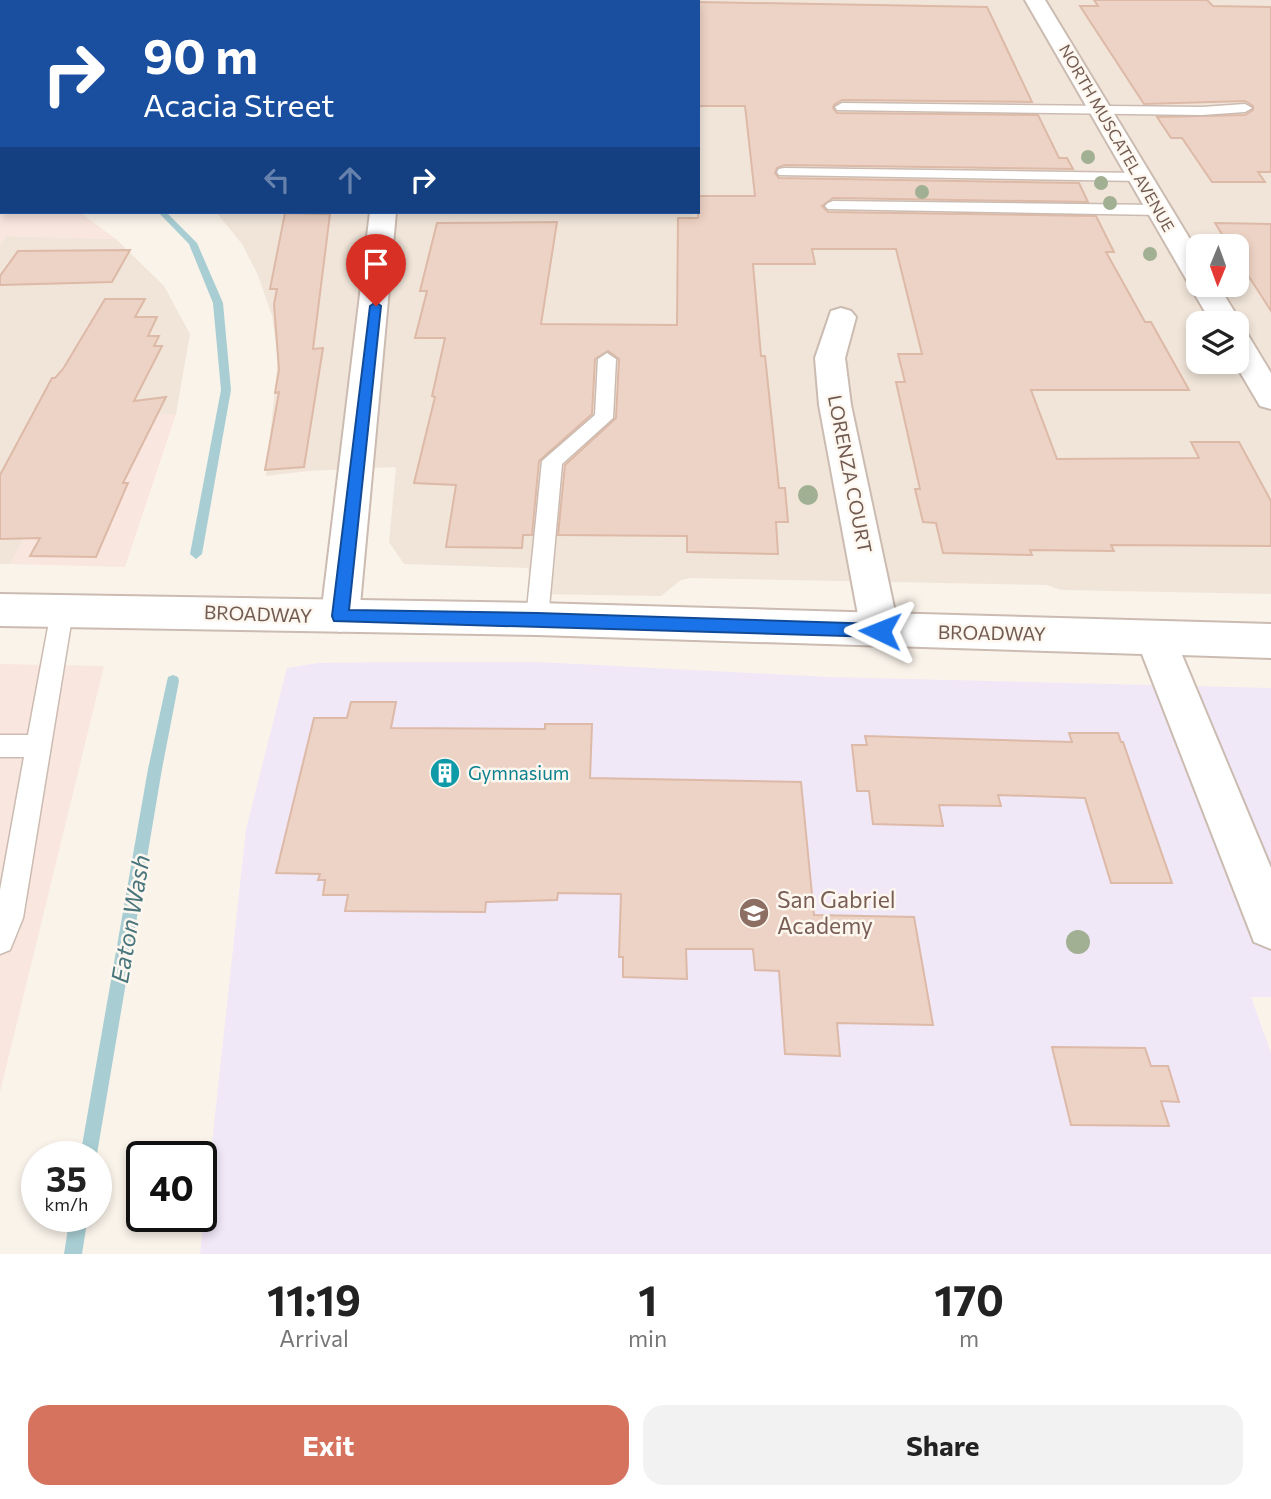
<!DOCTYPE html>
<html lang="en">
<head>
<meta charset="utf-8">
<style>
	body { margin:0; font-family:Commissioner,sans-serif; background:#f2f2f2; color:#222; height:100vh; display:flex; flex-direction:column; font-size:26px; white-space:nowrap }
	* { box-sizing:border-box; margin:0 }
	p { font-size:23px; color:#767676 }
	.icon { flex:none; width:38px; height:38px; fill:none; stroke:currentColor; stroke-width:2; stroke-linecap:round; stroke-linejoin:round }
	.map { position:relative; height:1254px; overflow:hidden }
	.drawer { display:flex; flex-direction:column; background:#fff; flex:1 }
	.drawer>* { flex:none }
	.hud { position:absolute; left:0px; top:0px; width:700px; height:214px; box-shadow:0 4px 10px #0003; background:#1a4fa0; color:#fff; overflow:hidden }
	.needle { width:46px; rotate:181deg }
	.fabs { position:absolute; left:1186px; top:234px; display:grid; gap:14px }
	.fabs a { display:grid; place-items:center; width:63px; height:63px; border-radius:14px; background:#fff; box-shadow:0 4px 10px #0003; font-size:35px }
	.speed { position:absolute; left:21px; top:1141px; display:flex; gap:14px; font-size:35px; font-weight:700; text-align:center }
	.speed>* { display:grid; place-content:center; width:91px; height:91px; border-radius:50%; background:#fff; box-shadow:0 4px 10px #0003; line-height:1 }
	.speed small { font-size:18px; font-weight:400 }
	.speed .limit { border:4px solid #111; border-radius:10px; background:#fff; color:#111 }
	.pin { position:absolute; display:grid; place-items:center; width:60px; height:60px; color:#fff; margin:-72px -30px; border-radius:50% 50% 50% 0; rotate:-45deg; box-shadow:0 0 7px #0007 }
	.pin .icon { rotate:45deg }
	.me { position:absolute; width:77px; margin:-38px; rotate:272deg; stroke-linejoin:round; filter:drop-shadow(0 0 5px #0008) }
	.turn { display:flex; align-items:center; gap:24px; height:147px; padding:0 28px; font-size:32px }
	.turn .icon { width:91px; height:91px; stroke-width:2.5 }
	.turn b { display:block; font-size:49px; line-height:60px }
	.lanes { display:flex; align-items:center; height:66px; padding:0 28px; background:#0003; justify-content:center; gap:35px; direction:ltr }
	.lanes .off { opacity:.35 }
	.eta { display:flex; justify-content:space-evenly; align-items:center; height:119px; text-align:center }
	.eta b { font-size:42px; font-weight:700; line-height:49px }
	.cta { display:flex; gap:14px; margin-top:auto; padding:14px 28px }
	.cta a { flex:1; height:80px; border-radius:21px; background:#d5735e; color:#fff; font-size:28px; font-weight:700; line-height:80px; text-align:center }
	.cta a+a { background:#f2f2f2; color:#222 }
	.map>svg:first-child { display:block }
	.residential { fill:#f1e5d9; fill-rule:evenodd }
	.commercial { fill:#f9e6df }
	.education { fill:#f0e7f7 }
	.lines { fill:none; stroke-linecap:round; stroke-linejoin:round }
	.stream { fill:#a8ced3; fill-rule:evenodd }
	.building { fill:#edd3c5; stroke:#ddb9a7; stroke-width:2 }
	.service-casing { stroke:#cbbbb1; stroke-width:3 }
	.minor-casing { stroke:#cbbbb1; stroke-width:4 }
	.tertiary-casing { stroke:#cbbbb1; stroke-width:4 }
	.service { fill:#fff; fill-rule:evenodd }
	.minor { fill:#fff; fill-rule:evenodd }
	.tertiary { fill:#fff; fill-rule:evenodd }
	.tree { fill:#a1af92 }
	.route { fill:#1a73e8; stroke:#114b97; stroke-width:2 }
	.labels { text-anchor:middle; stroke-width:5; stroke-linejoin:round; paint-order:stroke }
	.far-street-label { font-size:16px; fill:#725b50; stroke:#fdf7f0 }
	.street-label { font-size:19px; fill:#725b50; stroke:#fdf7f0 }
	.culture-label { font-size:19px; fill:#0d838f; stroke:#fdf7f0; text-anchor:start }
	.near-education-label { font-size:23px; fill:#785e54; stroke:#fdf7f0; text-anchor:start }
	.near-water-label { font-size:24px; font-style:italic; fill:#49767c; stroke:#fdf7f0 }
</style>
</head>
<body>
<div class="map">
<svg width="1271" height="1254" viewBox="0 0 1271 1254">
	<rect width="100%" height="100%" fill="#faf3ea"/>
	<path class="residential" d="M119 0H1271V594L1061 590 1047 585 691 578 681 580 661 596 533 594 528 568 404 564 389 542 396 467 309 471 266 476 278 358 272 316 258 275 242 244 216 212H698V2H118ZM1199 247H1237V285H1199ZM1199 324H1237V362H1199Z
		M6 236 116 239 164 286 190 334 176 414 93 413 10 564H0V245Z"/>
	<path class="commercial" d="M0 168 2 212H79L116 239 6 236 0 245Z
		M93 413 176 414 125 567 10 564Z
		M0 664 104 666 0 1092Z"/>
	<path class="education" d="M403 662H538L828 677 1271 688V997H1251L1271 1053V1254H200L246 829 287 668 318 663Z"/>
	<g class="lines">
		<path class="stream" d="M0 127H2V131H0Z
			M158 212H166L197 243 223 303 231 390 202 554 196 559 190 554 221 390 213 303 189 244Z
			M173 675 178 677 179 681 162 769 96 1160V1157H80L148 769 167 681 168 677Z
			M70 1216H88L82 1254H64Z"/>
	</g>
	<path class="building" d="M1094 0H1207L1213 6 1271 7V172H1258L1265 182H1212L1182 138H1171L1157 117 1245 115 1253 110V106L1245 101 1144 104 1080 6H1098Z
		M698 2 987 7 1032 102 842 100 834 105 833 108 837 113 1038 115 1059 158H1067L1073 169 784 165 777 168 775 173 779 178 1079 183 1088 202 833 198 822 206 828 212 1096 216 1114 252H1106L1145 322H1151L1189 390H1031L1057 459 1199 458 1191 442H1239L1271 501V546L1111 545 1114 551 1030 550 1032 555 943 553 936 523 923 522 915 489H920L896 382H905L898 354H922L896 249H812L815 264H753L761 356H765L779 488H785L788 522H776L778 554 687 552V536L558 535 565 465 616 418 619 359 608 351 595 359 592 414 539 461 532 535H523L522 548 446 547 456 485 414 483 435 397 432 396 445 338H415L427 291H420L437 223 557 222 541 324 677 325 678 218H698V196H755L745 106H698Z
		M285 213 330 214 313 349 323 348 304 467 265 470 279 392 275 393 279 370 274 304 277 289H270Z
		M1215 223 1271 224V311L1237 258V247H1230Z
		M130 250 112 282 0 285V276L18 251Z
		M105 299H145L135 317H157L148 336H159L154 346H162L134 401 166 397 123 483H128L96 557 30 556 40 538 0 539V475L52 378H55L63 369Z
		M351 702H396L391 728 545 729V724H592L590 778 801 782 814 915 914 917 933 1025 837 1023 840 1056 785 1054 779 971 755 970 753 949H686L687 979 623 977V957H619L621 894 558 893 557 900 486 902 485 912 345 911 348 895H323L325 880H318L320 874 276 873 314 718H347Z
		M1069 733H1118L1121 742H1123L1172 883H1111L1085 798 998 795 1001 806 939 805 943 826 873 824 869 791H857L852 745H867L865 736 1072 742Z
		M1052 1047 1145 1048 1151 1066H1168L1179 1102 1161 1101 1169 1126 1071 1125Z"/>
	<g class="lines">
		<g class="service-casing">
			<path id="service" d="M85 0H97L84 2Z
				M0 70H2V78H0Z
				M842 103 1202 107 1245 104 1252 108 1245 112 1202 115 837 110 835 107Z
				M784 168 1139 173 1146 177 1139 181 779 175 777 172 779 169Z
				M833 201 1159 205 1167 210 1159 215 828 209 825 206 828 203Z
				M607 353 616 359 613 418 562 464 548 619 545 626 537 628 529 626 526 619 542 461 595 415 598 359Z
				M62 602 70 604 73 611 23 918 10 950 0 954V890L24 757H0V735H28L51 611 54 604Z"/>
		</g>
		<g class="minor-casing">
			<path id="minor" d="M413 0H433V2H413Z
				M1025 0H1045L1199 254V285H1218L1242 324 1237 331V324H1212Z
				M370 212H396L359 616 353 627 340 632 327 627 321 616Z
				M841 308 851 311 856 317 845 358 851 405 899 631 894 642 880 647 866 642 861 631 819 405 815 358 831 311Z
				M1237 332 1248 335 1271 373V409L1260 406 1234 362H1237Z"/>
		</g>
		<g class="tertiary-casing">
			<path id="tertiary" d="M0 594 537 603 1271 624V658L1182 655 1271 868V949L1254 942 1142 654 537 635 0 626Z"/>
		</g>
		<use href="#service" class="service"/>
		<use href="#minor" class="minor"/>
		<use href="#tertiary" class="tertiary"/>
	</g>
	<g class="tree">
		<circle cx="1088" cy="157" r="7"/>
		<circle cx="1101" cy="183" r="7"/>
		<circle cx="922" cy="192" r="7"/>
		<circle cx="1110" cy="203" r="7"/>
		<circle cx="1150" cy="254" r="7"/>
		<circle cx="808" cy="495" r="10"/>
		<circle cx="1078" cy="942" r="12"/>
	</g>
	<path class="route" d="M376 302 381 306 349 610 537 613 880 624 886 626 888 631 886 635 880 637 334 621 332 616 370 306Z"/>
	<defs>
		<g id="building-disc" transform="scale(1.575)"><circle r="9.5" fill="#0f9aa8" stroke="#fdf7f0"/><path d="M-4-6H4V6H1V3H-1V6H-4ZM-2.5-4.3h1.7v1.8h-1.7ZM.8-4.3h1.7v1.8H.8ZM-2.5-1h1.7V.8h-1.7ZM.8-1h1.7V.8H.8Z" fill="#fff"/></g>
		<g id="school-disc" transform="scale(1.575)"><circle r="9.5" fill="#8d6e63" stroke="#fdf7f0"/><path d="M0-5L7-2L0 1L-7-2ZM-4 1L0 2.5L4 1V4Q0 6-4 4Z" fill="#fff"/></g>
	</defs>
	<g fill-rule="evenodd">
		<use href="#building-disc" x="445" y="773"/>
		<use href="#school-disc" x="754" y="913"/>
	</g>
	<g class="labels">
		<g class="far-street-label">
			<text transform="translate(1117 138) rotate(60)" y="6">NORTH MUSCATEL AVENUE</text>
		</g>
		<g class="street-label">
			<text transform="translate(850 474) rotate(79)" y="7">LORENZA COURT</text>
			<text transform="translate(258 614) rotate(2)" y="7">BROADWAY</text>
			<text transform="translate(992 633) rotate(1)" y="7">BROADWAY</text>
		</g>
		<g class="culture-label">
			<text x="468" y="780">Gymnasium</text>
		</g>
		<g class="near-education-label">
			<text x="777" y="908">San Gabriel<tspan x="777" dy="26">Academy</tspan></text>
		</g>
		<g class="near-water-label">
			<text transform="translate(131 919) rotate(-80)" y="8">Eaton Wash</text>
		</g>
	</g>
</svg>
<div class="fabs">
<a><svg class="needle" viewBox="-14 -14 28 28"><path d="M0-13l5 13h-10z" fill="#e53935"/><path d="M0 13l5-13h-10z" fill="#767676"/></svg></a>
<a><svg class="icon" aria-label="layers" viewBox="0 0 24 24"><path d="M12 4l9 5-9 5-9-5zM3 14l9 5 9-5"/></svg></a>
</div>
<div class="speed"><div>35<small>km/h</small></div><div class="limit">40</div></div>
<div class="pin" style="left:376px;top:306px;background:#d93025"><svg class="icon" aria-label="arrive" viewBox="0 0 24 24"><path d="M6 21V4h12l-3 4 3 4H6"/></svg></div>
<svg class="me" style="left:880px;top:631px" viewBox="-20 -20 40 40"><path d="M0-17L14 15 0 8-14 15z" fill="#1a73e8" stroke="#fff" stroke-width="4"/></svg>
<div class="hud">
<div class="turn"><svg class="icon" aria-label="right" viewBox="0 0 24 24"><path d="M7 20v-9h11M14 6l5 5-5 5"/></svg><div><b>90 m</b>Acacia Street</div></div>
<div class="lanes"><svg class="icon off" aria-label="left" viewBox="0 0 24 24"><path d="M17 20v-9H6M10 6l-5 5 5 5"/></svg><svg class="icon off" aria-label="ahead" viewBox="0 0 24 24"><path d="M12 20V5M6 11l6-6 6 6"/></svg><svg class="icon" aria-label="right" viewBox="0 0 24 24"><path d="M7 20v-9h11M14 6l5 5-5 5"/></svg></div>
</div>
</div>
<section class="drawer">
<div class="eta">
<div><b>11:19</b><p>Arrival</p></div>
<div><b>1</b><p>min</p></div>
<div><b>170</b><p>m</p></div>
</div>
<div class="cta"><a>Exit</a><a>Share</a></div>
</section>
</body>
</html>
